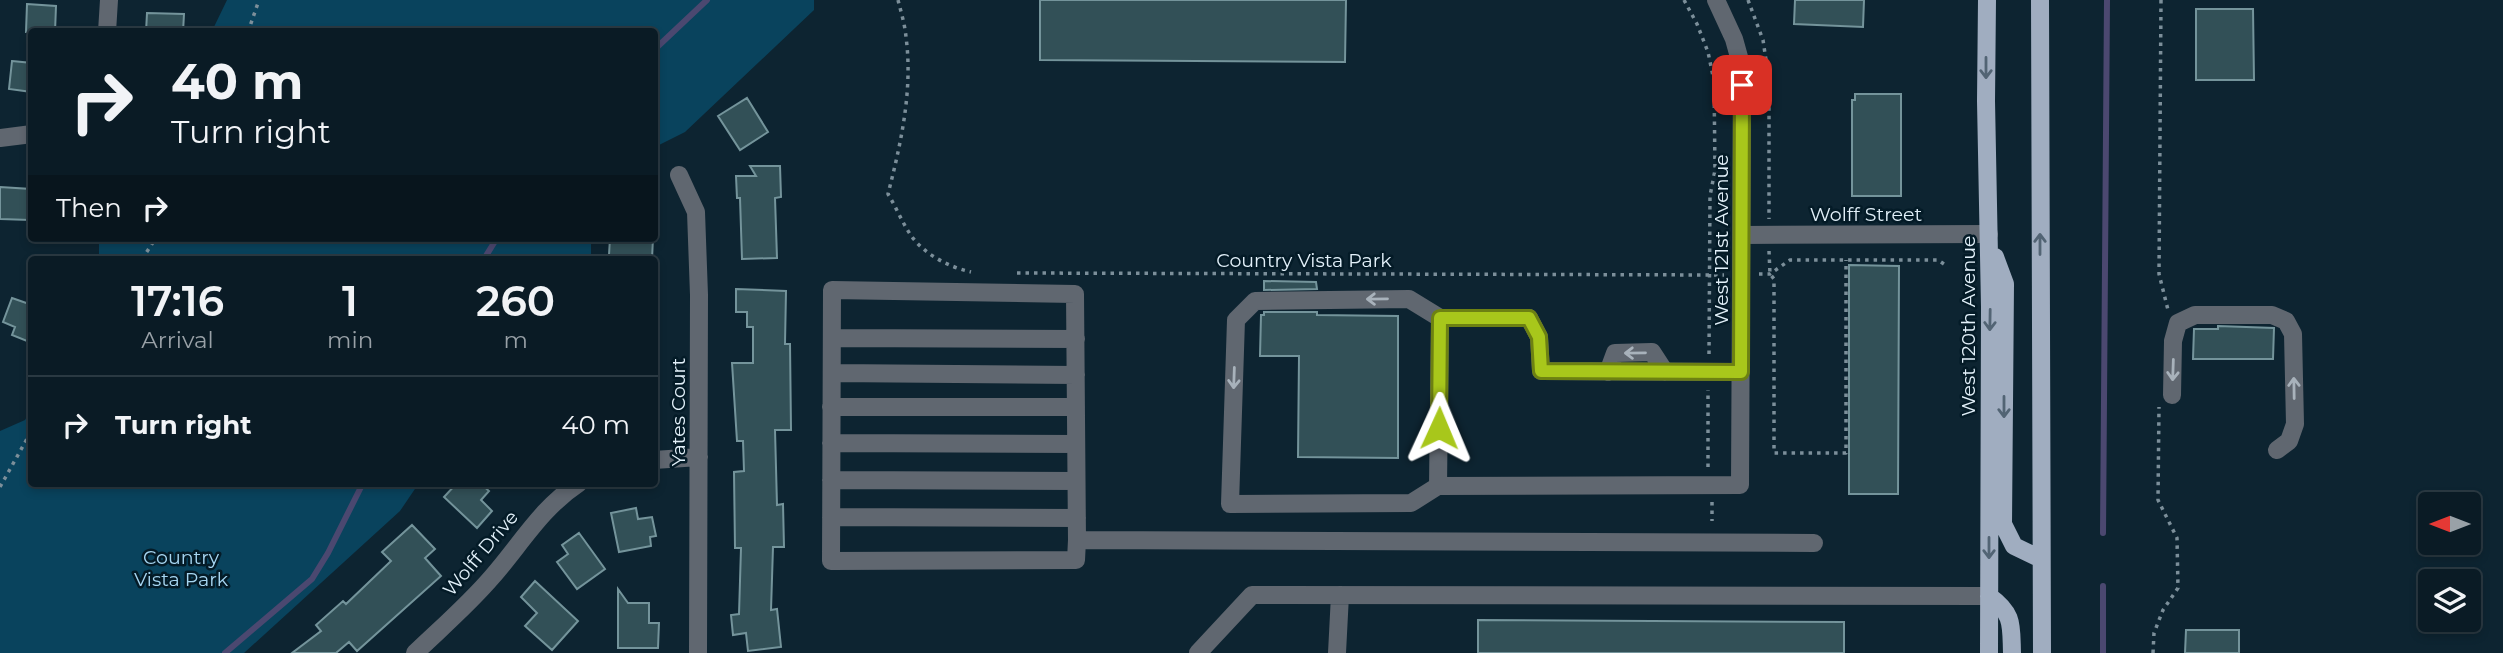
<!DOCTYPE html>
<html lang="en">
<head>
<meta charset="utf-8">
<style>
	body { margin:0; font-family:Montserrat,sans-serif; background:#13242d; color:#f1f3f6; height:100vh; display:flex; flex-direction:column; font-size:26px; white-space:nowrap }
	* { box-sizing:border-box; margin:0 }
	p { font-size:23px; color:#99a1a7 }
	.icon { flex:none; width:38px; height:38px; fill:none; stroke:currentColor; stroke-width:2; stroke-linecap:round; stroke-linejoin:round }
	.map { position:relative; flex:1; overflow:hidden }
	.side { position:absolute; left:28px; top:256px; width:630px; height:231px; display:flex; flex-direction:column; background:#0a1b25; border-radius:7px; box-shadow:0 4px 10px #0003,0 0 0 2px #2a3942 }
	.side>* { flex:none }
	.banner { position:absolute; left:28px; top:28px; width:630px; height:214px; border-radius:7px; box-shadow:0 4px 10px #0003,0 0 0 2px #2a3942; background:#0a1b25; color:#f1f3f6; overflow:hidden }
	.needle { width:46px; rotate:270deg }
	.tools { position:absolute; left:2418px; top:492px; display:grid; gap:14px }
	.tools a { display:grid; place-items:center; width:63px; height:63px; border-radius:7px; background:#0a1b25; box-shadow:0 4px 10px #0003,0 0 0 2px #2a3942; font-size:35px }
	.pin { position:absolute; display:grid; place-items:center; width:60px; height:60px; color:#fff; margin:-30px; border-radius:14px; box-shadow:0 4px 10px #0006 }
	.me { position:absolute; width:77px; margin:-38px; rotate:1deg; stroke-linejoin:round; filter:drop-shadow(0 0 5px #0008) }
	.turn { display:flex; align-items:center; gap:24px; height:147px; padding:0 28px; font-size:32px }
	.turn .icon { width:91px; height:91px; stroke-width:2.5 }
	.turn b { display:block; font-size:49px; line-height:60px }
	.then { display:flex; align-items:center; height:66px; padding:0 28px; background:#0003; gap:14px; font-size:26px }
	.eta { display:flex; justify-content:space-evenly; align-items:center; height:119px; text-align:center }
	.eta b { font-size:42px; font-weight:600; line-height:49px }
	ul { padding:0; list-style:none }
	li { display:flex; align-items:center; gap:21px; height:98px; padding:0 28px; border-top:2px solid #2a3942 }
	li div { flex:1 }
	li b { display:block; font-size:26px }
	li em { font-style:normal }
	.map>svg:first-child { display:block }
	.green { fill:#09435d }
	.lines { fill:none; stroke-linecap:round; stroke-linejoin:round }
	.stream { stroke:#4b4870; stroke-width:6 }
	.building { fill:#325057; stroke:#74949b; stroke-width:2 }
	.path { stroke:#7c8f9a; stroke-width:3.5; stroke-dasharray:3.5 5; stroke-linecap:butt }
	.minor { stroke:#606770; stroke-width:18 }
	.major { stroke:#a0adc0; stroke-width:18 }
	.oneway { stroke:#526474 }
	.oneway2 { stroke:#a8b2bb }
	.route-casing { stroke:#6d8112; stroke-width:18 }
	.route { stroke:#a8c71b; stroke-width:12 }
	.labels { text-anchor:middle; stroke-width:5; stroke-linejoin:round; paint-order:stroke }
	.street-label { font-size:19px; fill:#e2f0f9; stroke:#041b27 }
	.park-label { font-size:19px; fill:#a6d6f2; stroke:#041b27 }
</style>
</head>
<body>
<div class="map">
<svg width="2503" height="653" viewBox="0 0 2503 653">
	<rect width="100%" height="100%" fill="#0d2431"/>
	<path class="green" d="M227 0H814V10L685 132 655 147 654 32 212 31Z
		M99 238H591V259H99Z
		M31 409 32 483H419L400 511 244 653H0V431L25 420Z"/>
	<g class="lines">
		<path class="stream" d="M654 50 707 0
			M484 259 497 238
			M2103 533 2107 0
			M225 653 312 579 328 553 363 483
			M2103 653V586"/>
	</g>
	<path class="building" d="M1040 0H1346L1345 62 1040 60Z
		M1795 0H1864L1863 27 1794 24Z
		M27 4 56 6 55 32H26Z
		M2196 9H2253L2254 80H2196Z
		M147 13 184 14 183 32H146Z
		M12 61 32 63V92L9 89Z
		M1855 94H1901V196H1852V100H1855Z
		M747 98 768 132 740 150 718 116Z
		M750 166H780L781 197 775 198 777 258 742 259 740 198H737L736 176H756Z
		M0 187 31 189 30 220 0 219Z
		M610 238H653L652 259H634V256L609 255Z
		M1849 265 1899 266 1898 494H1849Z
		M1264 281 1316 282 1317 289 1264 290Z
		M736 289 786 291 785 344H790L791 430H775L777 505 783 504 784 547H773L771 610 777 609 781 647 748 651 746 633 733 635 731 615 739 614 741 548H735L734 472 744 471 743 441H737L732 363H753V327H747V312H736Z
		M12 298 32 305V343L12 335 15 327 3 322Z
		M1264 312H1317V315L1398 316V458L1298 457 1299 356H1260L1261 315H1264Z
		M2218 326 2274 328 2273 359H2193L2194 329H2218Z
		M457 483H480L489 491 481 500 492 511 477 528 444 497Z
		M636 508 638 519 652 517 656 536 650 537 651 546 619 552 611 513Z
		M412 525 435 549 425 558 441 576 357 651 349 642 336 653H292L321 631 316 625 343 601 346 604 391 561 382 552Z
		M579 533 605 569 577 589 557 562 568 554 562 545Z
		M535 581 578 621 552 650 525 626 537 613 521 597Z
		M618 589 628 603H649V623H659L658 648H618Z
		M1478 620 1844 622V653H1478Z
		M2186 630H2239V653H2185Z"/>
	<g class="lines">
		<path class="path" d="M898 0C901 12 905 25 906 37 913 90 901 143 888 194 896 207 902 222 910 234 923 254 949 267 971 272
			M1684 0 1697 24 1708 52 1714 81 1715 170 1710 196 1709 355
			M1748 0 1763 40 1769 80V219
			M2161 0 2159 274 2168 310
			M248 32 259 0
			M1769 251 1770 274 1774 279V453H1846V260
			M142 259 156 238
			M1017 273 1724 275
			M1759 274H1770L1790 260H1938L1947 266
			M1708 467V390
			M0 487 32 430
			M1712 502V521
			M2153 653 2154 633 2163 610 2178 588 2177 538 2158 500 2159 407"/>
		<path class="minor" d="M1716 0 1734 39 1739 57 1742 84 1740 485 1438 486 1440 318H1529L1539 337 1541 371 1741 372
			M107 32 109 0
			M0 138 32 134
			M679 175 696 212 699 295 698 653
			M1742 235 1989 234
			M832 338 1076 339
			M1608 372 1615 353 1652 352 1665 372
			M832 373 1076 375
			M2172 395 2173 341 2178 323 2195 315H2272L2286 321 2293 334 2295 424 2289 441 2277 450
			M831 407H1076
			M831 443 1076 444
			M654 460 699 457
			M831 480 1076 481
			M1438 486 1411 503 1230 504 1236 320 1255 301 1409 299 1440 318
			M831 517 1077 518
			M1077 540 1075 294 832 290 831 561 1076 560 1077 540 1814 543
			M415 653C441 628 468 605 492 577 521 544 541 508 579 483
			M1198 653 1252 595 1989 596
			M1337 653 1340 595"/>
		<path class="major" d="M1987 0 1986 101 1990 307 1989 653
			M2040 0 2042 653
			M1995 257 2005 284 2003 524 2014 546 2041 559
			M1989 596C2014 614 2011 625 2012 653"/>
	</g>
	<defs><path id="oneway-shaft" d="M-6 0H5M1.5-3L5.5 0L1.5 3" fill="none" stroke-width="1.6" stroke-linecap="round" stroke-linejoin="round" transform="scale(1.75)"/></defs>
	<g class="oneway">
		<use href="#oneway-shaft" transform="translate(1986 68) rotate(90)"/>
		<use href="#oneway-shaft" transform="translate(2040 244) rotate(-90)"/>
		<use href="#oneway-shaft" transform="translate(1990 320) rotate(91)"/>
		<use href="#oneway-shaft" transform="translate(2004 407) rotate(90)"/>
		<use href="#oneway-shaft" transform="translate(1989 548) rotate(90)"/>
	</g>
	<g class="oneway2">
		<use href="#oneway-shaft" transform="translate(1377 299) rotate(179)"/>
		<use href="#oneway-shaft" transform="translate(1635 353) rotate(179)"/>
		<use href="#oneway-shaft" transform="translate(2173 370) rotate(92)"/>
		<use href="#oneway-shaft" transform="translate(1234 378) rotate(92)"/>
		<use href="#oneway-shaft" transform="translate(2294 388) rotate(-91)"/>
	</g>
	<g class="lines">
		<g class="route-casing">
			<path id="route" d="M1439 428 1440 318H1529L1539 337 1541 371 1741 372 1742 85"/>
		</g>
		<use href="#route" class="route"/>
	</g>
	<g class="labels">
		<g class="street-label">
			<text x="1866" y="221">Wolff Street</text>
			<text transform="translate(1721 240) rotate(-90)" y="7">West 121st Avenue</text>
			<text x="1304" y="267">Country Vista Park</text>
			<text transform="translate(1968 326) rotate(-90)" y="7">West 120th Avenue</text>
			<text transform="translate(678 412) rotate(-90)" y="7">Yates Court</text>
			<text transform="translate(480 553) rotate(-50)" y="7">Wolff Drive</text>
		</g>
		<g class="park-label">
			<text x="181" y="564">Country<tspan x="181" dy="22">Vista Park</tspan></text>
		</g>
	</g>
</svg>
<div class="tools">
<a><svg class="needle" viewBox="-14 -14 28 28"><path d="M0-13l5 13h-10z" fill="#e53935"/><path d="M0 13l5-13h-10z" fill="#99a1a7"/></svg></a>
<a><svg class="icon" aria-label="layers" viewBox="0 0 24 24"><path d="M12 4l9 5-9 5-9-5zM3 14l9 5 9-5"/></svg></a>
</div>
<div class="pin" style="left:1742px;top:85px;background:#d93025"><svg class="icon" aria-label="arrive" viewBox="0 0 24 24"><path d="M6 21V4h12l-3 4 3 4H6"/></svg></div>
<svg class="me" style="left:1439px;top:428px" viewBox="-20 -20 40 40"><path d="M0-17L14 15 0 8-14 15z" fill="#a8c71b" stroke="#fff" stroke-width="4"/></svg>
<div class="banner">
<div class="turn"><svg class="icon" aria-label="right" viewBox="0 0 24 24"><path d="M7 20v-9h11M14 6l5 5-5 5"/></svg><div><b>40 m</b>Turn right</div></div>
<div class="then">Then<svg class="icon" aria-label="right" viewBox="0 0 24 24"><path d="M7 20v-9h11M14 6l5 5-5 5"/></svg></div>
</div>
<section class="side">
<div class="eta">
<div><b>17:16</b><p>Arrival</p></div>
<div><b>1</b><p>min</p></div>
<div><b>260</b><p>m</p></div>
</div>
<ul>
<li><svg class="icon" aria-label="right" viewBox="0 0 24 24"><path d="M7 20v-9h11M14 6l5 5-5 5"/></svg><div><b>Turn right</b></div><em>40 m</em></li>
</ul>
</section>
</div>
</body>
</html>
